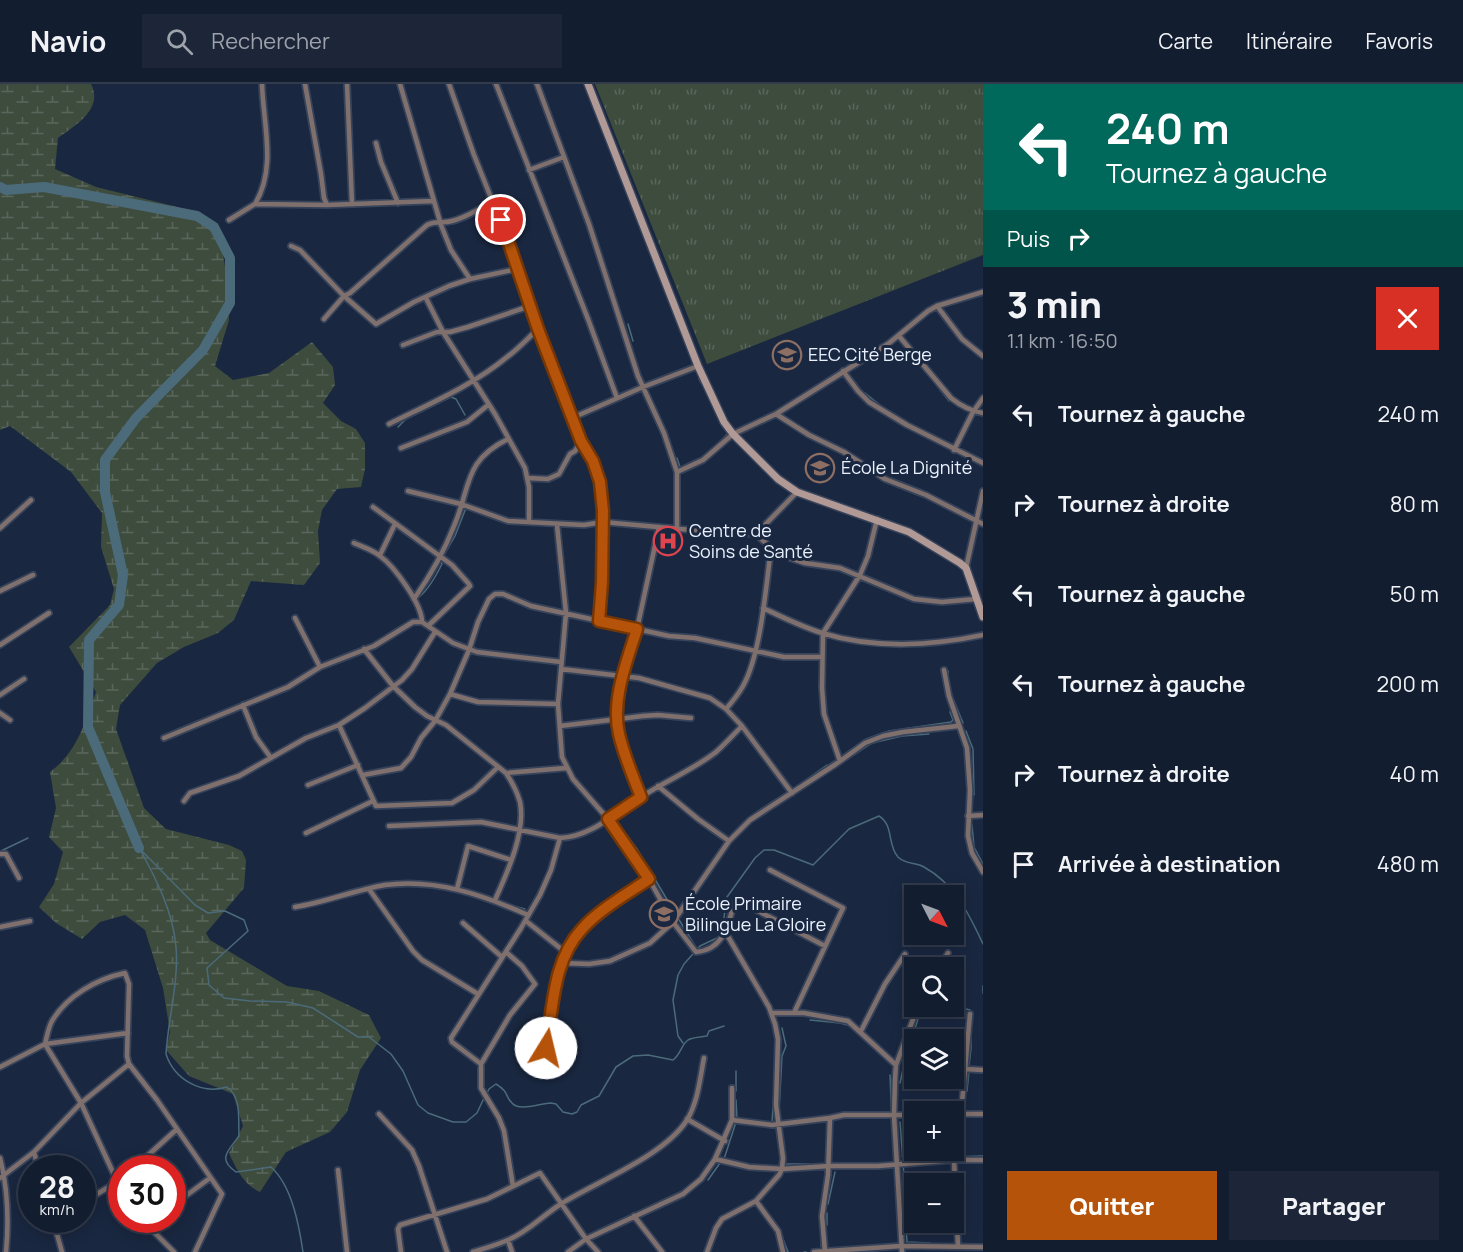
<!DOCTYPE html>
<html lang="fr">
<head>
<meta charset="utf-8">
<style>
	body { margin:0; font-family:Manrope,sans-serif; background:#1c2638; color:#f1f3f6; height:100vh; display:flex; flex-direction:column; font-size:22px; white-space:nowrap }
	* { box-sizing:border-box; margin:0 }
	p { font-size:20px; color:#9da2ab }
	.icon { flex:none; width:33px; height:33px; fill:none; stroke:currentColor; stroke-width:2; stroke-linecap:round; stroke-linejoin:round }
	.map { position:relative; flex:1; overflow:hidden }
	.sheet { display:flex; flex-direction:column; background:#131d30; width:480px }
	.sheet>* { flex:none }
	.guide { background:#00695c; color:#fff; overflow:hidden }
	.needle { width:39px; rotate:132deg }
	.tools { position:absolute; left:904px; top:801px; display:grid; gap:12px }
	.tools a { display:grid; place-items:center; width:60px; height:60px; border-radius:0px; background:#131d30; box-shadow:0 3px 15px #0003,0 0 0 2px #323b4c; font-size:30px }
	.speed { position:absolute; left:18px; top:1071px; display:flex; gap:12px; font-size:30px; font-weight:700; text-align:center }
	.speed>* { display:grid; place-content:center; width:78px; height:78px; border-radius:50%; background:#131d30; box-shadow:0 3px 15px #0003,0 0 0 2px #323b4c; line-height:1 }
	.speed small { font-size:15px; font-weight:400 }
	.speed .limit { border:9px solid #d22; background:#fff; color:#111 }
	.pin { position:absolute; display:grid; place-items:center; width:51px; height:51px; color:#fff; margin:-26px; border:3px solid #fff; border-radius:50%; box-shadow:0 2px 6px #0007 }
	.me { position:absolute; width:66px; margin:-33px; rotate:9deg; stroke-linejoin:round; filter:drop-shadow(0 0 4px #0008) }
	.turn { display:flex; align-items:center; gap:21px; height:126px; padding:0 24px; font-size:27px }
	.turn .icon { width:78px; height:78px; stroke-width:2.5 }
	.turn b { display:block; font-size:42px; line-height:51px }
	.then { display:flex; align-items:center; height:57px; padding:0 24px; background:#0003; gap:12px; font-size:22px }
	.round { display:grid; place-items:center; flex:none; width:63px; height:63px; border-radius:0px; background:#1c2638 }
	.overview { display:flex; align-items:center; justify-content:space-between; height:102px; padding:0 24px }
	h1 { font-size:36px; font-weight:800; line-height:45px }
	.button { display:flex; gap:12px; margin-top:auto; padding:12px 24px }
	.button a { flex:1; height:69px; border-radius:0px; background:#b45309; color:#fff; font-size:24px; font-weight:800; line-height:69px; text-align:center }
	.button a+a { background:#1c2638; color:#f1f3f6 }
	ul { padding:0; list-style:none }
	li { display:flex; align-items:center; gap:18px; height:90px; padding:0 24px }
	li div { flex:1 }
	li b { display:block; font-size:22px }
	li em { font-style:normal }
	header { display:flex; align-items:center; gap:36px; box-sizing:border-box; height:84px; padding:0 30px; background:#131d30; border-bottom:2px solid #323b4c }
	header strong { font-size:28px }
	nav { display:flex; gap:33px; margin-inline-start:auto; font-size:21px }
	.search { width:420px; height:54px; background:#1c2638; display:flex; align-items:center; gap:15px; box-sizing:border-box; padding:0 21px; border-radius:0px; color:#9da2ab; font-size:22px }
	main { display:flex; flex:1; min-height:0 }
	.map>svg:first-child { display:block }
	.grass { fill:url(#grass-tufts) }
	.wetland { fill:url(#wetland-marsh) }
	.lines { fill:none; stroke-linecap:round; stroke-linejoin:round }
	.stream { stroke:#4b6b7a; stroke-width:1.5 }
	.river { stroke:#4b6b7a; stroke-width:10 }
	.minor-casing { stroke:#36435b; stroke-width:8 }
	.secondary-casing { stroke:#36435b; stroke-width:10 }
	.minor { stroke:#7f706d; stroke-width:4.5 }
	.secondary { stroke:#b19995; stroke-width:7 }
	.route-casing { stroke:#753606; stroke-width:15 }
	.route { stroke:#b45309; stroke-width:10 }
	.labels { text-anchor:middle; stroke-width:6; stroke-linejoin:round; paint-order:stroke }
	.poi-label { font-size:18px; fill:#e9f1fe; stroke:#192740; text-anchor:start }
</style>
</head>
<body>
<header>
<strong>Navio</strong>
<div class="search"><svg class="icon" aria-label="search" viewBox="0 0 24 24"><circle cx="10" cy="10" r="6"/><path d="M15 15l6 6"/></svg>Rechercher</div>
<nav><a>Carte</a><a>Itinéraire</a><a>Favoris</a></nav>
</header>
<main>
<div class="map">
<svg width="983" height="1168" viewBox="0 0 983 1168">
	<defs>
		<pattern id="grass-tufts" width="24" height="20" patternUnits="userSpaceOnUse" patternTransform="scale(1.5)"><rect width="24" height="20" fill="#3e4c3e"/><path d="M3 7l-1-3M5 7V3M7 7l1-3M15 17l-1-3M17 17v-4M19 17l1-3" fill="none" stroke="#5a665b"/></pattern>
		<pattern id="wetland-marsh" width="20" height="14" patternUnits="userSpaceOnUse" patternTransform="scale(1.5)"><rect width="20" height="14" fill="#3e4c3e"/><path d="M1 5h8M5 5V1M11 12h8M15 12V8" fill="none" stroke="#5a665b"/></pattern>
	</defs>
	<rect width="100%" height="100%" fill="#192740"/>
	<path class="grass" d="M595 0H983V171L707 280Z"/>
	<path class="wetland" d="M0 0H91C104 25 75 42 58 54L55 85 96 103 198 128 221 155 227 197 229 236 215 282 233 296 269 289 312 258 333 283 335 301 323 319 341 337 356 345 365 359V385L361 403 337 405 322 426 318 447 320 479 304 501 251 497 234 536 218 549 184 563 157 579 120 621 116 645 144 724 166 745 229 761 242 767 246 776 244 804 206 849 210 856 287 902 319 907 369 931 381 954 360 986 347 1028 330 1048 286 1068 260 1108C244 1101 236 1085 229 1069L243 1042 233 1010 189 992 166 966 170 948 163 904 145 846 125 831 100 838 82 855 56 839 39 823 54 800 63 768 49 753 56 724 50 688C77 668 85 639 96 608L69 563 110 521 114 505 101 463 102 429 71 388 10 342 0 346Z"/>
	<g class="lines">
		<path class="stream" d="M628 240 633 257
			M699 295 709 313
			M937 302 949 317
			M865 309 880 321
			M717 331 722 340
			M398 343 406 335 451 313 456 315 465 331
			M716 362 729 348
			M677 374 680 383 688 381
			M459 417 463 408
			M443 473 455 452 466 424
			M416 515C427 509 436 492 442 480L440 476
			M948 596V587
			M950 607 963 639
			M966 647 973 665 974 711
			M866 655 889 647 951 638 953 636 950 628
			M852 666 863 657
			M854 671 872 659 902 652 929 650
			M830 680 838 675
			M793 705 827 681
			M624 730 617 735V738L637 765 675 829 683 820
			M972 741 974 763 983 780
			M731 752C748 731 766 722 788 708
			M139 764 195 821 208 829 225 827 244 836 248 847 207 884 209 901 224 914 250 917 287 918 313 924 358 953H369L391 970 403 987 418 1021 428 1029 453 1038H466L477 1029 484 1014
			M1 767 28 754
			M141 767C157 797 173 828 176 863 179 898 168 935 166 970 174 995 201 1011 227 1003 242 1014 238 1035 239 1052 228 1067 217 1075 236 1088L271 1083C292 1102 299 1141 303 1168
			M510 821 525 825
			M678 834 695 862
			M983 902V909
			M954 922 970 926 971 930
			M810 936 840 939 851 942
			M971 947V964
			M683 959 678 952 673 916 678 891 684 880 700 862 719 853 722 847 727 813 755 774 764 766H774L813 781 849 745 879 732C894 741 887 761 898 773 906 781 916 778 924 783 955 800 969 830 983 860
			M969 982 971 965
			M903 984 922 922
			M736 987V1007
			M890 991 892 1043
			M900 999 903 985
			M729 1003 730 1012
			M967 1007 969 988 983 989
			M487 1009 489 1005 496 1000C510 1009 504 1011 512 1019 519 1028 541 1019 551 1019L556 1020 563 1028 572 1030 577 1028 581 1021 599 1012 616 983 633 972 648 971 673 976C681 970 681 961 688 956 693 953 701 953 707 952L709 947 724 942
			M736 1016 737 1034
			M779 1028 782 972 786 962 782 944
			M900 1038 904 1092
			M772 1039 775 993
			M781 1042 785 1073
			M902 1072 911 1074 983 1072
			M724 1075 736 1038
			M785 1080H810
			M868 1080H881
			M697 1096 712 1076
			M708 1096 720 1079
			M904 1112 907 1158 930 1159
			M828 1120 835 1088
			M827 1141V1129
			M782 1152 788 1168
			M821 1162 822 1153
			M804 1168H806"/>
		<path class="river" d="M0 103 6 106 44 103 197 132 214 143 230 174V219L203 266 136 334 105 376V408L123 491 119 521 89 556 88 643 139 764"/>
		<g class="minor-casing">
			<path id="minor" d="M305 0 321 90 324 114 327 121
				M347 0 352 119
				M400 0 441 141 451 166 470 195
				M449 0 474 71 507 154 538 245 581 357 593 377 600 398 603 427 602 498 599 537
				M496 0 588 235 617 314
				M537 0 589 140 638 292 664 349 677 388V444
				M376 59 381 78 398 119
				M529 86 564 73
				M255 120C277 84 263 39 262 0
				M229 136 255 120 327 121 433 117
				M291 162 300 166 344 212 376 240 414 218 449 202 470 195 517 185
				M426 214 443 248 495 330 525 384 529 403V438
				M937 222 962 255 983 272
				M324 235 344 212 350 209 427 141C436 136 443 140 452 137 466 134 480 124 494 118
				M899 252 951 314C961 322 970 327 983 329
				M403 261 437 248H450L468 243 530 222
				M843 287 858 307 869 318 907 341 983 379
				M776 330 809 351 844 368 885 395 926 411 983 440
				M572 334 643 303 698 282
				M389 340C429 320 472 302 507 273 518 265 528 254 538 245
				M401 364 467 338 488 321
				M954 366 973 328 983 314
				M677 388 703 376 733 350 776 330 888 260 928 227 937 222 983 208
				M527 394 548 395 559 390 570 370 575 367 581 357
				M408 407 461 420 508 437 584 441 603 438 724 449 756 450 771 464 790 474 805 479 840 484 914 515 942 518 976 515
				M373 423 452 481 469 500 470 502 428 542
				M557 441 566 529 558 620 562 673 573 695 608 735 649 795 673 838 696 868C723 866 728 842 734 820L739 817 825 862
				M0 444 31 416
				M756 450 797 408
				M354 459C363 463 373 466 380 472 394 482 422 520 422 538L453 559 477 568 561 578
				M380 471 395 440
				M966 484 983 407
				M0 507 33 491
				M414 515C430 492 444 468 454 442 471 403 463 377 508 355
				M763 524C782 533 802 543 822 549 873 565 932 562 983 551
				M295 534 320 583
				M0 561 49 529
				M364 565 393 602 415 623 427 632 446 641 506 689 566 684
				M561 585 639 594 710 614 726 625 742 642 792 709
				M944 586 949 612 967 664 970 706 968 752 972 769 983 788
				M450 610 478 618 558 620
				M0 611 24 595
				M243 621 256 653 271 674
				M726 625C732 618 738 611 743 602 761 570 766 502 771 464
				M0 629 10 636
				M339 641 376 722 452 719 474 706 498 683
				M560 642 643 632 658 631 691 634
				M164 654 288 603 320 583 374 562 413 538H422
				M840 677 824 630 822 604 823 549 860 491 868 472 877 435
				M363 691 401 684 411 673 421 654 435 637 450 610 469 566 478 538 489 515 495 510H503L531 522 669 552 695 554 784 573H822
				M308 701 358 681
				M658 702 698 735 729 757
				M641 713 619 650 618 623 623 592 637 545 659 443
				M184 717 190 709 239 692 306 654 339 641 365 624 402 596 412 585 435 548
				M968 732 983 731
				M389 742 481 738 560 754C591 753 615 729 641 713 665 697 693 686 716 668 725 660 734 650 742 642
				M306 749 373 717
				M0 770H6L19 794
				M770 786 843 824 794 929
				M369 805 413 867 422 876 478 910
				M457 805 468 762 511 776
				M495 816C507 789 526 748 520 718 517 707 512 698 506 689
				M295 823C326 818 355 806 385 801 435 794 483 811 528 831
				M526 837 565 868
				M463 839 502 873
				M0 843 30 837
				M562 879 589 880 610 877 650 859 673 838 729 757 750 736 836 680 865 659 883 652 903 648 958 642
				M939 884 948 869
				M771 929H804L848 937 896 981
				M861 947 885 900 905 870
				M546 964C553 924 553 876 581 845 600 825 627 810 649 795
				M481 980 510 931 535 900 522 882 506 868
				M0 983 45 960 128 949
				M965 985 983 986
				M379 1030 412 1066 419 1082 447 1168
				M954 1030H983
				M961 1030 970 930
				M687 1035 725 1057
				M732 1036 772 1041 830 1034
				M34 1068 38 1084
				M0 1074C8 1105 9 1136 6 1168
				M715 1075 749 1083 782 1085 829 1082H878L954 1076H983
				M954 1076 958 1162
				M134 1084 177 1045
				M338 1086 347 1168
				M0 1094 34 1068 81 1019 129 980
				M513 1102 504 1047 499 1034 481 1004V980L452 958 451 954 521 844 540 811 551 786 560 754
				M122 1108 81 1019 45 960C47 953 48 944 52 937 67 912 96 895 125 889L129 900 127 972 129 980 157 1016 222 1110 195 1168
				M756 1117 778 1147 783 1168
				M82 1119 122 1095
				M172 1122 210 1094
				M634 1132 662 1168
				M53 1136 62 1168
				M142 1136 174 1168
				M147 1141 155 1136
				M508 1156 512 1168
				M401 1168 398 1145 400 1141 487 1115 540 1089 586 1155 598 1168
				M473 1168C485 1164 497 1161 508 1156 528 1148 543 1131 561 1120 598 1097 664 1072 687 1036 698 1018 700 994 704 974
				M568 1168 586 1155 683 1110 701 1095 715 1075 732 1036V1004
				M707 1168 716 1144 722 1135 756 1117 779 1091 782 1085 783 1074 776 1021 778 955 775 940 769 923 726 849
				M814 1168 901 1162 983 1163
				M825 1168 822 1132 828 1091 830 1034 844 1031H915
				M902 1168 894 1031 895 996 896 981 918 922"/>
		</g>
		<g class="secondary-casing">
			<path id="secondary" d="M588 0 698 282 724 338 733 350 778 395 797 408 909 448 960 479 966 484 983 533"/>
		</g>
		<use href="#minor" class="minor"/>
		<use href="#secondary" class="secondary"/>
	</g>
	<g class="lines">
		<g class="route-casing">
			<path id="route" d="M501 136 538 245 581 357 593 377 600 398 603 427 602 498 599 537 637 545C627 577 611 616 619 650 624 672 633 692 641 713L608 735 649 795C627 810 600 825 582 845 553 876 553 923 546 964"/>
		</g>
		<use href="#route" class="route"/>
	</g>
	<defs>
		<g id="school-ring" transform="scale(1.5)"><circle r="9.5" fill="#192740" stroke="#8d6e63" stroke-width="1.5"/><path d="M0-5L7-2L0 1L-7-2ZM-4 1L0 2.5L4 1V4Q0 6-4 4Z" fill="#8d6e63"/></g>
		<g id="hospital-ring" transform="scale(1.5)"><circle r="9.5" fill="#192740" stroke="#e0444e" stroke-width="1.5"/><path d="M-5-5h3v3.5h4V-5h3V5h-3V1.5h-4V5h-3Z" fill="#e0444e"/></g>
	</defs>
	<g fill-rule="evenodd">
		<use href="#school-ring" x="787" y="271"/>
		<use href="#school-ring" x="820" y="384"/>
		<use href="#hospital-ring" x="668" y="457"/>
		<use href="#school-ring" x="664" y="830"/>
	</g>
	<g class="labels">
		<g class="poi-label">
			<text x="808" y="277">EEC Cité Berge</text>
			<text x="841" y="390">École La Dignité</text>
			<text x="689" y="453">Centre de<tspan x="689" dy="21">Soins de Santé</tspan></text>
			<text x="685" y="826">École Primaire<tspan x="685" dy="21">Bilingue La Gloire</tspan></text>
		</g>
	</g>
</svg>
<div class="tools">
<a><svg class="needle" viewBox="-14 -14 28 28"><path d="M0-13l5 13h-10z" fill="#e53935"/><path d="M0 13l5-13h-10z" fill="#9da2ab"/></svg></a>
<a><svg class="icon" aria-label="search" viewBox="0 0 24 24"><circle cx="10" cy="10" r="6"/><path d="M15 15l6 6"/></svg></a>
<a><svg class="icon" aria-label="layers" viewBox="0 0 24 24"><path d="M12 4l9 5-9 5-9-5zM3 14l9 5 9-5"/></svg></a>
<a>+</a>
<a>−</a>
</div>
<div class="speed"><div>28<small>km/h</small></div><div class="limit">30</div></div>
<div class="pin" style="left:501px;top:136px;background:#d93025"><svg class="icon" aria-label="arrive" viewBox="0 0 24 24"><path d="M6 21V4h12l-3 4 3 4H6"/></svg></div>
<svg class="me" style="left:546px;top:964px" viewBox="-20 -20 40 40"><circle r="19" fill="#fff"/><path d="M0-13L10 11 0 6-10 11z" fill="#b45309"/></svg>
</div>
<section class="sheet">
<div class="guide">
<div class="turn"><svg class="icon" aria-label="left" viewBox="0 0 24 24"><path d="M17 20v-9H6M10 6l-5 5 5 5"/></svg><div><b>240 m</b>Tournez à gauche</div></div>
<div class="then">Puis<svg class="icon" aria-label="right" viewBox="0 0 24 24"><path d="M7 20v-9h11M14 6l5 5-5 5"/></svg></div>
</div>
<div class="overview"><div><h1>3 min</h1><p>1.1 km · 16:50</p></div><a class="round" style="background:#d93025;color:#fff"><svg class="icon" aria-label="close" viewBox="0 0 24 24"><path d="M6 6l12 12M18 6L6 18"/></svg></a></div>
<ul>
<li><svg class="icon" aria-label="left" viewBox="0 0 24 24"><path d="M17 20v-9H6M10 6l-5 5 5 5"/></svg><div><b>Tournez à gauche</b></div><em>240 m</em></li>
<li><svg class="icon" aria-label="right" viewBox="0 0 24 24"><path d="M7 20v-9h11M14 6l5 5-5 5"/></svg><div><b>Tournez à droite</b></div><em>80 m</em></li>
<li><svg class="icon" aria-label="left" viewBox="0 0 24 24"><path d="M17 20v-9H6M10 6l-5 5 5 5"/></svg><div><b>Tournez à gauche</b></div><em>50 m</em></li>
<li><svg class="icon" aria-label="left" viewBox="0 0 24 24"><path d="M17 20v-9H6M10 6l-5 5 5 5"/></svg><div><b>Tournez à gauche</b></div><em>200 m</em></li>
<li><svg class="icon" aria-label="right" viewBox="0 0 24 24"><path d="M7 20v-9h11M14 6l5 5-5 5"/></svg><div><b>Tournez à droite</b></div><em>40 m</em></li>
<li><svg class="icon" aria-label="arrive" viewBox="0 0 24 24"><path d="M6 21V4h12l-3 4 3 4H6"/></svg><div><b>Arrivée à destination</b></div><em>480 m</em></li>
</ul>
<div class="button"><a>Quitter</a><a>Partager</a></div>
</section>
</main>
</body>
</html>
